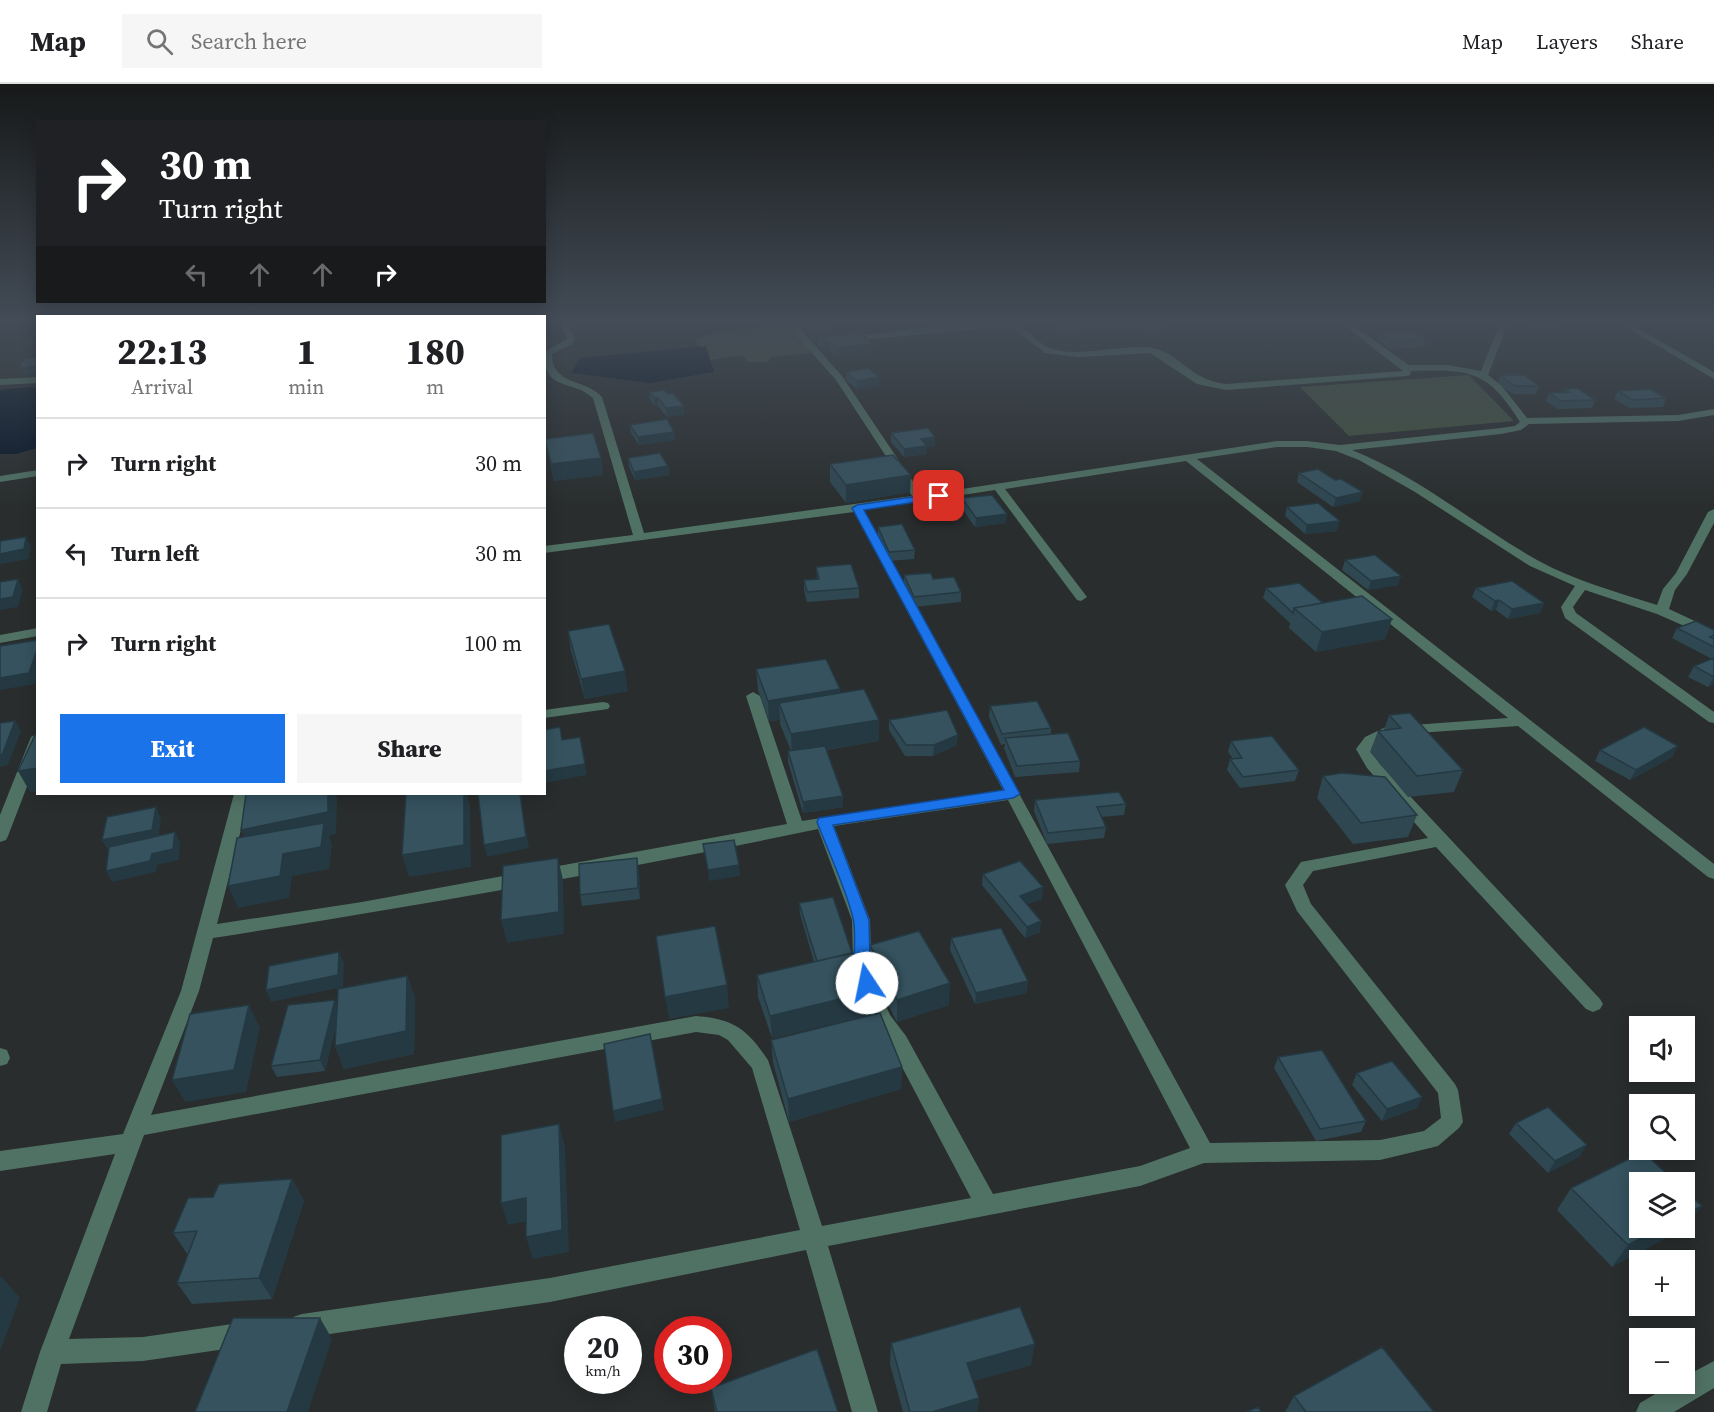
<!DOCTYPE html>
<html lang="en">
<head>
<meta charset="utf-8">
<style>
	body { margin:0; font-family:"Source Serif 4",serif; background:#f6f6f6; color:#202124; height:100vh; display:flex; flex-direction:column; font-size:22px; white-space:nowrap }
	* { box-sizing:border-box; margin:0 }
	p { font-size:20px; color:#757577 }
	.icon { flex:none; width:33px; height:33px; fill:none; stroke:currentColor; stroke-width:2; stroke-linecap:round; stroke-linejoin:round }
	.map { position:relative; flex:1; overflow:hidden }
	.details { position:absolute; left:36px; top:231px; width:510px; height:480px; display:flex; flex-direction:column; background:#fff; border-radius:0px; box-shadow:0 3px 15px #0003 }
	.details>* { flex:none }
	.top-card { position:absolute; left:36px; top:36px; width:510px; height:183px; border-radius:0px; box-shadow:0 3px 15px #0003; background:#202124; color:#fff; overflow:hidden }
	.buttons { position:absolute; left:1629px; top:932px; display:grid; gap:12px }
	.buttons a { display:grid; place-items:center; width:66px; height:66px; border-radius:0px; background:#fff; box-shadow:0 3px 15px #0003; font-size:30px }
	.speed { position:absolute; left:564px; top:1232px; display:flex; gap:12px; font-size:30px; font-weight:700; text-align:center }
	.speed>* { display:grid; place-content:center; width:78px; height:78px; border-radius:50%; background:#fff; box-shadow:0 3px 15px #0003; line-height:1 }
	.speed small { font-size:15px; font-weight:400 }
	.speed .limit { border:9px solid #d22; background:#fff; color:#111 }
	.pin { position:absolute; display:grid; place-items:center; width:51px; height:51px; color:#fff; margin:-26px; border-radius:12px; box-shadow:0 3px 9px #0006 }
	.me { position:absolute; width:66px; margin:-33px; rotate:349deg; stroke-linejoin:round; filter:drop-shadow(0 0 4px #0008) }
	.turn { display:flex; align-items:center; gap:21px; height:126px; padding:0 24px; font-size:27px }
	.turn .icon { width:78px; height:78px; stroke-width:2.5 }
	.turn b { display:block; font-size:42px; line-height:51px }
	.lanes { display:flex; align-items:center; height:57px; padding:0 24px; background:#0003; justify-content:center; gap:30px; direction:ltr }
	.lanes .off { opacity:.35 }
	.eta { display:flex; justify-content:space-evenly; align-items:center; height:102px; text-align:center }
	.eta b { font-size:36px; font-weight:800; line-height:42px }
	.button { display:flex; gap:12px; margin-top:auto; padding:12px 24px }
	.button a { flex:1; height:69px; border-radius:0px; background:#1a73e8; color:#fff; font-size:24px; font-weight:800; line-height:69px; text-align:center }
	.button a+a { background:#f6f6f6; color:#202124 }
	ul { padding:0; list-style:none }
	li { display:flex; align-items:center; gap:18px; height:90px; padding:0 24px; border-top:2px solid #e0e0e0 }
	li div { flex:1 }
	li b { display:block; font-size:22px }
	li em { font-style:normal }
	header { display:flex; align-items:center; gap:36px; box-sizing:border-box; height:84px; padding:0 30px; background:#fff; border-bottom:2px solid #e0e0e0 }
	header strong { font-size:28px }
	nav { display:flex; gap:33px; margin-inline-start:auto; font-size:21px }
	.search { width:420px; height:54px; background:#f6f6f6; display:flex; align-items:center; gap:15px; box-sizing:border-box; padding:0 21px; border-radius:0px; color:#757577; font-size:22px }
	.map>svg:first-child { display:block }
	.green { fill:#42513e }
	.water { fill:#071526 }
	.lines { fill:none; stroke-linecap:round; stroke-linejoin:round }
	.minor { fill:#507264; fill-rule:evenodd }
	.wall { fill:#2e4751 }
	.shaded-wall { fill:#253942 }
	.building { fill:#35525e; stroke:#253942; stroke-width:1.5 }
	.route { fill:#1a73e8; stroke:#114b97; stroke-width:1.5 }
</style>
</head>
<body>
<header>
<strong>Map</strong>
<div class="search"><svg class="icon" aria-label="search" viewBox="0 0 24 24"><circle cx="10" cy="10" r="6"/><path d="M15 15l6 6"/></svg>Search here</div>
<nav><a>Map</a><a>Layers</a><a>Share</a></nav>
</header>
<div class="map">
<svg width="1714" height="1328" viewBox="0 0 1714 1328">
	<rect width="100%" height="100%" fill="#292d2d"/>
	<path class="green" d="M789 239 811 269 772 273 767 278H748L743 271 710 276 695 256 706 250Z
		M1469 291 1514 337 1349 352 1300 303Z"/>
	<path class="water" d="M706 262 714 288 650 299 571 289 580 274Z
		M30 303 37 304V364L16 370H0V306Z"/>
	<g class="lines">
		<path class="minor" d="M561 239H569L575 255 572 260 552 270C552 302 585 294 602 313L644 449 912 412 836 296 796 251 791 239H799L803 248 842 292 922 411 1277 357H1307L1340 361 1501 344 1515 342 1520 338C1488 286 1469 285 1411 287L1410 291 1407 292 1226 306 1197 300 1150 269 1078 273 1045 269 1011 242 847 257H844V253L967 239H1027L1020 242C1029 248 1039 260 1050 264 1075 275 1125 259 1152 264 1179 268 1189 296 1226 300L1403 287 1341 239H1350L1409 281H1448L1481 287 1500 239H1508L1488 291 1502 302 1527 334 1678 331 1714 325V331L1678 337 1529 340 1521 346 1501 350 1352 366C1418 392 1475 441 1537 476 1575 497 1617 508 1657 521L1663 505 1676 489 1708 428 1714 425V439L1687 490 1675 506 1669 525 1714 546V555L1657 530 1585 506 1573 523 1576 529 1714 628V639L1709 638 1565 534 1561 523 1575 502 1530 482 1415 408 1359 376 1336 367 1307 363H1277L1197 375 1714 780V795L1708 793 1518 642 1389 651 1375 659 1372 665 1379 679 1600 915 1603 920 1600 925 1593 928 1586 925 1436 763 1313 787 1303 801 1311 820 1455 1000 1458 1006 1463 1038 1459 1044 1438 1062 1430 1064 1380 1076 1204 1079 1140 1102 828 1162 878 1328H852L806 1166 550 1218 302 1254 293 1251 290 1242 293 1233 302 1230 550 1194 800 1146 752 984 728 956 719 951 696 948 144 1051 69 1255 143 1253 246 1238 255 1241 258 1250 255 1259 246 1262 143 1277 61 1280 47 1328H21L40 1268 115 1070 0 1087V1067L123 1050 181 907 234 710H250L217 840 362 818 787 740 746 612 753 608 760 612 802 737 1003 706 854 428 544 469V462L633 451 593 314C571 294 544 309 544 268L567 255ZM1186 377 1508 634 1386 643 1365 653 1356 665 1367 684 1428 754 1301 778 1285 801 1297 827 1438 1009 1441 1034 1424 1047 1380 1056 1210 1059 864 426 995 406 1077 516 1081 517 1087 513 1005 405ZM1008 716 1190 1064 1140 1082 993 1110 906 952 890 931 876 899 871 876 870 836 834 742ZM818 745 852 836 853 876 858 899 872 935 892 964 971 1114 822 1142 768 976C747 945 734 935 696 932L151 1031 199 907 213 854C416 822 618 787 818 745Z
			M1619 239H1629L1714 288V295Z
			M38 293V299L0 301V295Z
			M38 386V392L0 398V392Z
			M38 544V552L0 559V551Z
			M603 618 608 619 610 622 608 625 544 634V626Z
			M38 649V674L8 752 6 756 0 758V731L31 653Z
			M0 964 7 966 10 974 7 980 0 982Z
			M1714 1277V1304L1674 1328H1636L1640 1319 1674 1299H1684V1293Z"/>
	</g>
	<path class="wall" d="M803 239H825L831 252 872 260V268L836 272 828 264 822 265 818 261V255H813L803 243Z
		M1051 239H1078L1081 242 1080 250 1062 251Z
		M1083 239H1131L1130 244 1113 246 1106 240 1105 246 1090 247Z
		M1134 239H1162L1163 241 1162 248 1143 249Z
		M1370 239H1396L1395 241H1372Z
		M1528 239H1557L1554 246 1531 244Z
		M1378 248 1426 255 1424 263 1390 265 1376 255Z
		M846 288 879 301 857 305 846 296Z
		M1500 291 1539 302 1536 310H1512L1498 299Z
		M1564 305 1595 316 1592 324 1558 325 1546 317 1549 309H1562Z
		M1618 307 1666 314 1663 323 1630 324 1614 315Z
		M649 308 684 330 667 333 658 322H655L650 316Z
		M630 341 674 348 675 356 639 361 631 349Z
		M891 349 935 353V362L927 363V370L904 373 891 358Z
		M545 355 601 374 603 391 554 397Z
		M628 374 668 382 669 391 635 396 629 383Z
		M830 380 910 408 846 419 830 398Z
		M1299 389 1360 417 1333 423 1297 398Z
		M962 414 1006 439 975 443 961 423Z
		M1287 423 1337 447 1305 450 1285 432Z
		M878 443 915 466 914 475 889 477 878 452Z
		M1345 476 1398 501 1368 506 1342 486Z
		M816 483 859 504V514L807 518 804 506V496L817 495Z
		M904 491 933 495 961 508V518L914 523 904 501Z
		M1266 504 1323 519 1392 535 1385 555 1316 568 1289 544 1290 539 1263 514Z
		M1476 504 1544 519 1540 529 1508 535 1496 526 1491 527 1472 513Z
		M1677 544 1714 546V600L1708 603 1688 593 1694 582 1712 575 1672 554Z
		M568 547 628 607 585 615 571 567Z
		M756 585 840 609 879 636V657L827 666 843 712V723L803 729 788 678V667H791L780 640V636L769 637 758 606Z
		M990 622 1051 644V650L1080 677 1079 688 1015 693 1004 664 1005 660 1001 661 989 633Z
		M1389 631 1463 686 1454 708 1408 713 1370 668 1378 647 1384 646Z
		M889 636 957 661 933 672H905L889 646Z
		M1231 657 1299 686 1295 697 1240 704 1227 686 1230 675H1233L1228 668Z
		M1600 666 1672 673 1630 696 1595 677Z
		M1323 692 1417 731 1408 753 1353 760 1317 714Z
		M1035 716 1126 720 1124 731 1101 733 1106 743 1104 754 1047 760 1034 727Z
		M639 785 640 815 582 822 580 811Z
		M983 790 1042 815 1027 820 1040 848 1025 854 982 801Z
		M799 819 852 869 869 908V931L772 954 758 913 757 891 814 878 800 830Z
		M951 854 1028 897 1026 909 975 920 950 866Z
		M870 861 949 921 897 938 869 883Z
		M407 892 415 914 414 970 344 985 335 962 336 941 325 987 277 993 271 982 337 922Z
		M771 956 902 983 901 1005 789 1038 773 978Z
		M1278 973 1366 1037 1361 1048 1316 1057 1274 984Z
		M1357 989 1422 1013 1417 1024 1382 1037 1352 1001Z
		M1516 1039 1580 1072 1548 1089 1509 1050Z
		M292 1095 304 1117 272 1215 192 1220 177 1199 188 1171 173 1149 213 1113Z
		M1571 1104 1702 1122 1684 1144 1612 1183 1557 1126Z
		M891 1259 1031 1281 973 1297 979 1314 977 1328H903L890 1280Z
		M711 1304 838 1328H715Z
		M1294 1312 1434 1328H1285Z"/>
	<path class="shaded-wall" d="M1113 239H1131L1130 244 1113 246Z
		M831 246V254L818 253V255H813V248Z
		M828 257V264L822 265V258Z
		M872 260V268L836 272V264Z
		M38 282V290L23 291 19 284Z
		M879 293V301L857 305V297Z
		M654 314H658V322H655Z
		M684 322V330L667 333 666 324Z
		M674 348 675 356 639 361 638 353Z
		M935 353V362L927 363V370L904 373V365L921 355Z
		M601 374 603 391 554 397 551 380Z
		M668 382 669 391 635 396 634 388Z
		M911 391 910 408 846 419V401Z
		M1363 408 1360 417 1333 423 1336 414Z
		M1007 430 1006 439 975 443 976 434Z
		M1340 437 1337 447 1305 450 1307 441Z
		M26 453 31 462 29 475 0 480V470Z
		M1401 492 1398 501 1368 506 1371 497Z
		M18 495 23 505 18 523 0 526V515Z
		M1499 516 1496 526 1491 527 1495 517Z
		M1544 519 1540 529 1508 535 1512 525Z
		M1392 535 1385 555 1316 568 1322 548Z
		M38 563V591L35 600 0 606V594Z
		M625 587 628 607 585 615 581 595Z
		M1714 593V600L1708 603Z
		M840 605V626L779 619 780 636 769 637 768 617Z
		M879 636V657L792 671 791 650Z
		M15 637 21 647 8 681 0 683V671Z
		M958 651 957 661 933 672 934 661Z
		M1678 662 1672 673 1630 696 1636 686Z
		M585 680 587 691 544 699V687Z
		M38 684V707L30 708 18 687Z
		M328 710H335L337 713 336 750 329 752 332 761 329 785 292 792 289 814 238 824 228 802 251 768 241 746Z
		M464 710H467L470 723 471 783 409 793 402 771Z
		M520 710 529 764 487 773 484 761Z
		M843 712V723L803 729V718Z
		M156 723 161 734 158 757 108 767 102 756Z
		M175 748 180 759 179 776 157 781 156 788 112 798 106 787 152 770Z
		M558 774 563 796 564 850 507 859 501 836Z
		M637 774 639 785 640 815 638 804Z
		M739 781 740 792 709 797 708 786Z
		M1043 803 1042 815 1019 824 1020 812Z
		M1041 837 1040 848 1025 854 1027 843Z
		M339 868 344 880 343 903 271 918 266 906Z
		M407 892 415 914 414 970 344 985 335 962Z
		M1028 897 1026 909 975 920 976 909Z
		M950 899 949 921 897 938V916Z
		M727 901 729 924 669 935 665 913Z
		M869 908V931L772 954 770 932Z
		M335 916 339 927 325 987 320 976Z
		M249 921 260 944 246 1008 185 1018 172 996Z
		M902 983 901 1005 789 1038 788 1015Z
		M1422 1013 1417 1024 1382 1037 1387 1025Z
		M662 1015 664 1026 615 1038 613 1027Z
		M559 1040 565 1063 569 1168 533 1175 526 1153Z
		M1587 1061 1580 1072 1548 1089 1555 1077Z
		M292 1095 304 1117 272 1215 259 1194Z
		M526 1114 533 1136 508 1141 501 1119Z
		M1702 1122 1684 1144 1612 1183 1628 1161 1662 1143H1684V1131Z
		M1 1192 20 1214 0 1267V1195Z
		M320 1234 332 1255 308 1328H287Z
		M1035 1260 1031 1281 964 1300 967 1279Z
		M979 1314 977 1328H932Z"/>
	<path class="building" d="M806 239H825L831 246 813 248Z
		M1059 239H1078L1081 242 1062 243Z
		M1142 239H1162L1163 241H1144Z
		M1412 246 1426 255 1392 257 1378 248Z
		M860 248 872 260 836 264 828 257 822 258 818 253Z
		M38 274V282L19 284 24 275Z
		M868 284 879 293 857 297 846 288Z
		M1500 291H1524L1539 302H1515Z
		M1577 304 1595 316 1561 317 1549 309 1569 308 1564 305Z
		M1650 305 1666 314 1633 316 1618 307Z
		M664 306 668 310 673 309 684 322 666 324 658 314H654L649 308Z
		M667 335 674 348 638 353 630 341Z
		M928 344 935 353 921 355 927 362 904 365 891 349Z
		M593 349 601 374 551 380 545 355Z
		M660 369 668 382 634 388 628 374Z
		M893 371 911 391 846 401 830 380Z
		M1318 385 1335 396 1341 395 1363 408 1336 414 1299 389Z
		M992 411 1007 430 976 434 962 414Z
		M1318 419 1340 437 1307 441 1287 423Z
		M902 440 915 466 889 468 878 443Z
		M26 453 24 465 0 470V457Z
		M1375 471 1401 492 1371 497 1345 476Z
		M851 480 859 504 807 508 804 496 819 495 816 483Z
		M931 489 933 495 954 493 961 508 914 513 904 491Z
		M18 495 13 513 0 515V498Z
		M1512 497 1544 519 1512 525 1499 516 1495 517 1476 504Z
		M1299 499 1323 519 1294 524 1293 529 1266 504Z
		M1362 512 1392 535 1322 548 1294 524Z
		M1696 537 1714 546V551L1710 553 1714 555V563L1677 544Z
		M609 540 625 587 581 595 568 547Z
		M38 556V563L29 589 0 594V562Z
		M1714 574V593L1694 582Z
		M826 575 840 605 768 617 756 585Z
		M864 605 879 636 791 650 779 619Z
		M1037 617 1051 644 1002 650 990 622Z
		M947 626 958 651 934 661H906L889 636Z
		M1410 629 1463 686 1417 692 1378 647 1401 644 1389 631Z
		M15 637 2 671H0V639Z
		M560 643 562 656 580 653 585 680 544 687V646Z
		M1644 643 1678 662 1636 686 1600 666Z
		M1068 649 1080 677 1017 682 1005 654Z
		M38 650V684L18 687 35 651Z
		M1272 652 1299 686 1243 693 1230 675 1242 674 1231 657Z
		M825 662 843 712 803 718 788 667Z
		M1342 689 1385 693 1417 731 1361 739 1323 692Z
		M1119 708 1126 720 1097 723 1106 743 1048 749 1035 716Z
		M246 710H328V728L241 746Z
		M406 710H464V761L402 771Z
		M478 710H520L526 753 484 761Z
		M156 723 152 746 102 756 107 733Z
		M324 739 321 763 283 770 280 792 228 802 237 754Z
		M175 748 173 765 152 770 150 777 106 787 109 763Z
		M734 756 739 781 708 786 703 760Z
		M558 774 559 828 501 836 503 782Z
		M637 774 638 804 580 811 579 780Z
		M1020 777 1043 803 1020 812 1041 837 1027 843 983 790Z
		M833 813 852 869 817 877 799 819Z
		M715 842 727 901 665 913 656 852Z
		M1001 844 1028 897 976 909 951 854Z
		M919 847 950 899 897 916 870 861Z
		M339 868 338 891 266 906 269 882Z
		M853 869 869 908 770 932 757 891Z
		M407 892 406 947 335 962 338 905Z
		M335 916 320 976 271 982 288 921Z
		M249 921 234 986 172 996 190 930Z
		M880 929 902 983 788 1015 771 956Z
		M650 950 662 1015 613 1027 604 960Z
		M1322 966 1366 1037 1320 1045 1278 973Z
		M1392 977 1422 1013 1387 1025 1357 989Z
		M1548 1023 1587 1061 1555 1077 1516 1039Z
		M559 1040 562 1146 526 1153V1114L501 1119V1051Z
		M1643 1068 1676 1098H1640V1143H1662L1628 1161 1571 1104Z
		M292 1095 259 1194 177 1199 197 1147 173 1149 188 1114 213 1113 219 1100Z
		M1684 1106 1702 1122 1684 1131Z
		M1020 1223 1035 1260 967 1279 979 1314 932 1328H910L891 1259Z
		M233 1234H320L287 1328H195Z
		M1382 1263 1434 1328H1306L1294 1312Z
		M817 1265 838 1328H717L711 1304Z
		M1258 1323 1261 1328H1246Z"/>
	<linearGradient id="sky" x2="0" y2="1"><stop stop-color="#171919"/><stop offset="0.56" stop-color="#434c57"/><stop offset="1" stop-color="#434c57" stop-opacity="0"/></linearGradient>
	<rect width="1714" height="425" fill="url(#sky)"/>
	<path class="route" d="M939 409 942 410V414L864 426 1020 710 1013 714 833 741 869 836 870 876 875 899 873 903 867 905 861 903C849 881 858 857 853 834 846 805 828 767 817 738L819 734 1004 706 852 424 857 421Z"/>
</svg>
<div class="buttons">
<a><svg class="icon" aria-label="sound" viewBox="0 0 24 24"><path d="M4 9h4l5-4v14l-5-4H4zM17 9q2 3 0 6"/></svg></a>
<a><svg class="icon" aria-label="search" viewBox="0 0 24 24"><circle cx="10" cy="10" r="6"/><path d="M15 15l6 6"/></svg></a>
<a><svg class="icon" aria-label="layers" viewBox="0 0 24 24"><path d="M12 4l9 5-9 5-9-5zM3 14l9 5 9-5"/></svg></a>
<a>+</a>
<a>−</a>
</div>
<div class="speed"><div>20<small>km/h</small></div><div class="limit">30</div></div>
<div class="pin" style="left:939px;top:412px;background:#d93025"><svg class="icon" aria-label="arrive" viewBox="0 0 24 24"><path d="M6 21V4h12l-3 4 3 4H6"/></svg></div>
<svg class="me" style="left:867px;top:899px" viewBox="-20 -20 40 40"><circle r="19" fill="#fff"/><path d="M0-13L10 11 0 6-10 11z" fill="#1a73e8"/></svg>
<div class="top-card">
<div class="turn"><svg class="icon" aria-label="right" viewBox="0 0 24 24"><path d="M7 20v-9h11M14 6l5 5-5 5"/></svg><div><b>30 m</b>Turn right</div></div>
<div class="lanes"><svg class="icon off" aria-label="left" viewBox="0 0 24 24"><path d="M17 20v-9H6M10 6l-5 5 5 5"/></svg><svg class="icon off" aria-label="ahead" viewBox="0 0 24 24"><path d="M12 20V5M6 11l6-6 6 6"/></svg><svg class="icon off" aria-label="ahead" viewBox="0 0 24 24"><path d="M12 20V5M6 11l6-6 6 6"/></svg><svg class="icon" aria-label="right" viewBox="0 0 24 24"><path d="M7 20v-9h11M14 6l5 5-5 5"/></svg></div>
</div>
<section class="details">
<div class="eta">
<div><b>22:13</b><p>Arrival</p></div>
<div><b>1</b><p>min</p></div>
<div><b>180</b><p>m</p></div>
</div>
<ul>
<li><svg class="icon" aria-label="right" viewBox="0 0 24 24"><path d="M7 20v-9h11M14 6l5 5-5 5"/></svg><div><b>Turn right</b></div><em>30 m</em></li>
<li><svg class="icon" aria-label="left" viewBox="0 0 24 24"><path d="M17 20v-9H6M10 6l-5 5 5 5"/></svg><div><b>Turn left</b></div><em>30 m</em></li>
<li><svg class="icon" aria-label="right" viewBox="0 0 24 24"><path d="M7 20v-9h11M14 6l5 5-5 5"/></svg><div><b>Turn right</b></div><em>100 m</em></li>
</ul>
<div class="button"><a>Exit</a><a>Share</a></div>
</section>
</div>
</body>
</html>
